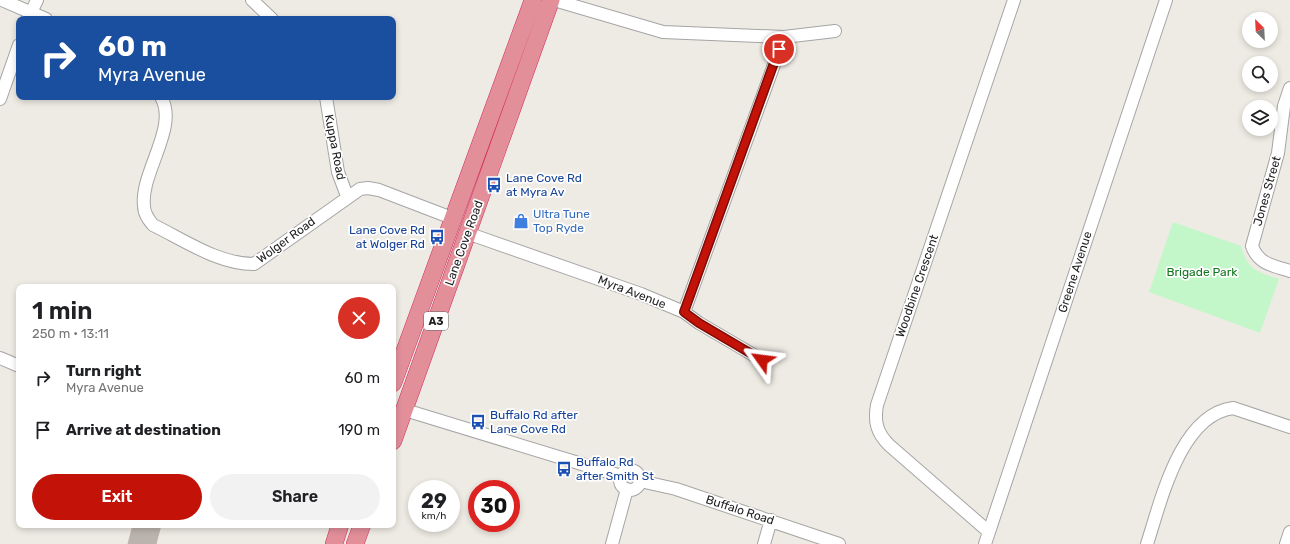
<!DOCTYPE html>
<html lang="en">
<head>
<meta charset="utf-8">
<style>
	body { margin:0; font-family:Rubik,sans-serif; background:#f2f2f2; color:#202124; height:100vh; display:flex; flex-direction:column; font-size:15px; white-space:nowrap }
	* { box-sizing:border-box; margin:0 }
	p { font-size:13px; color:#757577 }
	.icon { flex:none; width:22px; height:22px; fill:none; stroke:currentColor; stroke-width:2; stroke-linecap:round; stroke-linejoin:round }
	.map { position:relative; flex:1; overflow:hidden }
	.panel { position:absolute; left:16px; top:284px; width:380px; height:244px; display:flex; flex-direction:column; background:#fff; border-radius:8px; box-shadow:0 2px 6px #0003 }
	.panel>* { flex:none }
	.guide { position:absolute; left:16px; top:16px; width:380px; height:84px; border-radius:8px; box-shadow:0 2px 6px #0003; background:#1a4fa0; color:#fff; overflow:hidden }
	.needle { width:26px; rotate:336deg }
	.fabs { position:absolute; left:1242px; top:12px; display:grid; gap:8px }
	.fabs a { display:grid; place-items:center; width:36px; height:36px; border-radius:50%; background:#fff; box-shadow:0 2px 6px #0003; font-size:20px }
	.speed { position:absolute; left:408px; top:480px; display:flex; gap:8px; font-size:20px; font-weight:700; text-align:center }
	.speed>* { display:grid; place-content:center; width:52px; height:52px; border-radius:50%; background:#fff; box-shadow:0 2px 6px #0003; line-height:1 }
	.speed small { font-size:10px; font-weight:400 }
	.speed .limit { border:6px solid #d22; background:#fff; color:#111 }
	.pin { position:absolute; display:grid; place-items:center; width:34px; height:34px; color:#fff; margin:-17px; border:2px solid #fff; border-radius:50%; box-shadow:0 1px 4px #0007 }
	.me { position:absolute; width:44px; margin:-22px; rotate:301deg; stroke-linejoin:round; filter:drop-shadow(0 0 3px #0008) }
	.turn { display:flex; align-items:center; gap:14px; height:84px; padding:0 16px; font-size:18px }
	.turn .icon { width:52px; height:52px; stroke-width:2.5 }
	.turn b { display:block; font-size:28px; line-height:34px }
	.round { display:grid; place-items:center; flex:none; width:42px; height:42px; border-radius:21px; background:#f2f2f2 }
	.overview { display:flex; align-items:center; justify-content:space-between; height:68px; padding:0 16px }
	h1 { font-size:24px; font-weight:600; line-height:30px }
	.primary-button { display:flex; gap:8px; margin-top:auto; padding:8px 16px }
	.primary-button a { flex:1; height:46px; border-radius:24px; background:#c31309; color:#fff; font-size:16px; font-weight:600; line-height:46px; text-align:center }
	.primary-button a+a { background:#f2f2f2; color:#202124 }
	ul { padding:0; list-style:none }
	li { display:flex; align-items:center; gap:12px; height:52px; padding:0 16px }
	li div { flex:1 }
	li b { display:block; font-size:15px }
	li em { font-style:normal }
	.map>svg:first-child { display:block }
	.park { fill:#c3f7ca }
	.building { fill:#bbb4ae; stroke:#bfb3a7 }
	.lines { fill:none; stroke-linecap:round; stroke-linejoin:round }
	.minor-casing { stroke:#a5a5a5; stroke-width:14 }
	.highway-casing { stroke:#d22c5c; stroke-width:18 }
	.minor { stroke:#fff; stroke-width:12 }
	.highway { stroke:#e28f9a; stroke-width:17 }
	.route-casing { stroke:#7f0c06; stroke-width:10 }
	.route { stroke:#c31309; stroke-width:7 }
	.labels { text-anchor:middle; stroke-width:3.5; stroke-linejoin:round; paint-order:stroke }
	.shield { fill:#fff; stroke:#626262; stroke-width:1 }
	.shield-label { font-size:11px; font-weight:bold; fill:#1e1e1e }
	.street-label { font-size:12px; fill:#1e1e1e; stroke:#fff }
	.transit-label { font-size:12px; fill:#164399; stroke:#fff; text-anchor:start }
	.shop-label { font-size:12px; fill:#366cbe; stroke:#fff; text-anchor:start }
	.park-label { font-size:12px; fill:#10771e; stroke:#fff }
</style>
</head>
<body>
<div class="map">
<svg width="1290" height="544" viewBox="0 0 1290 544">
	<rect width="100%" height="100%" fill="#eeebe4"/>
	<path class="park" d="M1173 222 1241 246C1248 270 1257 272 1279 279L1260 333 1149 292Z"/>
	<path class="building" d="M133 525H161L156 544H128Z"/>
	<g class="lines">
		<g class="minor-casing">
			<path id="minor" d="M2 0 46 19
				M252 0 272 19
				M554 0 663 32 784 37 835 31
				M28 19 37 0
				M1290 88 1284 106 1278 153 1252 246C1258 264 1274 266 1290 271
				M161 97C179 127 140 173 144 206 144 214 149 220 153 225 184 240 218 264 254 264L360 189 368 188 379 190 452 218
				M326 97 338 172 347 196
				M0 99 19 45
				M467 233 641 294 684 312 699 323 762 360
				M684 312 784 37
				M0 358 19 366
				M405 410 621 476
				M620 480a10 10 0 1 1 20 0a10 10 0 1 1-20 0Z
				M640 481 676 489 839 544
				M989 532 889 445C877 433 874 422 877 405L1014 0
				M612 544 627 489
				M764 544 771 520
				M985 544 1166 0
				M1147 544C1161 501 1180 415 1233 408L1290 427
				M1286 544 1290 532"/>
		</g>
		<g class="highway-casing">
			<path id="highway" d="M393 383 533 0
				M393 441 551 0
				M334 544 340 525
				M355 544 362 525"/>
		</g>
		<use href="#minor" class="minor"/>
		<use href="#highway" class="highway"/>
	</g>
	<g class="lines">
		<g class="route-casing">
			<path id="route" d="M762 360 699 323 684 312 779 49"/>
		</g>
		<use href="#route" class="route"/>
	</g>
	<defs>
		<g id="bus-bare" transform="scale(1.2)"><path d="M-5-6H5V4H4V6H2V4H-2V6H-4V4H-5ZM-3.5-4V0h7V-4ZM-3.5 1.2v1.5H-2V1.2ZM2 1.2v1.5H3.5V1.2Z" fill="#1a4fb4" stroke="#fff" stroke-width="2.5" paint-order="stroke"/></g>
		<g id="shop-bare" transform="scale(1.2)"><path d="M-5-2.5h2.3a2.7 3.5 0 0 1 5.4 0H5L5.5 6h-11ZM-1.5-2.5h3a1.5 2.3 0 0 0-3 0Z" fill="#3f7fe0" stroke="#fff" stroke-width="2.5" paint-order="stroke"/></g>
	</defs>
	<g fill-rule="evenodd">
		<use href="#bus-bare" x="494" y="185"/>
		<use href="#shop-bare" x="521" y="221"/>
		<use href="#bus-bare" x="437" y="237"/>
		<use href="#bus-bare" x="478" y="422"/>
		<use href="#bus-bare" x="564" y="469"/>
	</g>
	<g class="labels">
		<rect class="shield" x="424" y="312" width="24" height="18" rx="3"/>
		<g class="shield-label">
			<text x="436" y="325">A3</text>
		</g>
		<g class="street-label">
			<text transform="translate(335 147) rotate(79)" y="4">Kuppa Road</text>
			<text transform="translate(1267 191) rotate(-74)" y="4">Jones Street</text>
			<text transform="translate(286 240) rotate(-36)" y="4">Wolger Road</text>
			<text transform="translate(464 243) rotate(-70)" y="4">Lane Cove Road</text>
			<text transform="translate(1075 272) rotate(-72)" y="4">Greene Avenue</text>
			<text transform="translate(917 286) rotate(-71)" y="4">Woodbine Crescent</text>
			<text transform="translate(632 292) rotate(21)" y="4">Myra Avenue</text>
			<text transform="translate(740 510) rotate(18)" y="4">Buffalo Road</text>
		</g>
		<g class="transit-label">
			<text x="506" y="182">Lane Cove Rd<tspan x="506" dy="14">at Myra Av</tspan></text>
			<text x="425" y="234" text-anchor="end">Lane Cove Rd<tspan x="425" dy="14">at Wolger Rd</tspan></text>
			<text x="490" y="419">Buffalo Rd after<tspan x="490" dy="14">Lane Cove Rd</tspan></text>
			<text x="576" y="466">Buffalo Rd<tspan x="576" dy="14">after Smith St</tspan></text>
		</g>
		<g class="shop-label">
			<text x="533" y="218">Ultra Tune<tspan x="533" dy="14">Top Ryde</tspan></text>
		</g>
		<g class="park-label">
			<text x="1202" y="276">Brigade Park</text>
		</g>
	</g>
</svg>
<div class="fabs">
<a><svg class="needle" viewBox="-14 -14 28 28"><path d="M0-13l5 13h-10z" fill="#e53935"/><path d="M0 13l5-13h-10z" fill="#757577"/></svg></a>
<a><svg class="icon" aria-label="search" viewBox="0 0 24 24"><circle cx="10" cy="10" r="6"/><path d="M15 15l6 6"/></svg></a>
<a><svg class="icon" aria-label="layers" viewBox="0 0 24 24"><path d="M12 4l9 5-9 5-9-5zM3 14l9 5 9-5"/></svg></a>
</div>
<div class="speed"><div>29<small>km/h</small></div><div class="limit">30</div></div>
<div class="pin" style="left:779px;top:49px;background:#d93025"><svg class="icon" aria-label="arrive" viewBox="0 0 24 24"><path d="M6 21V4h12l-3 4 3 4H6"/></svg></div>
<svg class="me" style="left:762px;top:360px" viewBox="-20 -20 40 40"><path d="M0-17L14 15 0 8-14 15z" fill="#c31309" stroke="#fff" stroke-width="4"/></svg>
<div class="guide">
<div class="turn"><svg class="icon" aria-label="right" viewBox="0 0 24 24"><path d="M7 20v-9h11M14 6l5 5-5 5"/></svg><div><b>60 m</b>Myra Avenue</div></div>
</div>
<section class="panel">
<div class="overview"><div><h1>1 min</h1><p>250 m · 13:11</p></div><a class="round" style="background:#d93025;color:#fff"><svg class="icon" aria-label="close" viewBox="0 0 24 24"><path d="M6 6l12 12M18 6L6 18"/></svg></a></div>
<ul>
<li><svg class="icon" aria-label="right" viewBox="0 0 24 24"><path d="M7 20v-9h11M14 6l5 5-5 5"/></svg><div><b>Turn right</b><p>Myra Avenue</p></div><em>60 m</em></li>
<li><svg class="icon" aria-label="arrive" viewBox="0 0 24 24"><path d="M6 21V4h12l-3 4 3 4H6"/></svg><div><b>Arrive at destination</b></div><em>190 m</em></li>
</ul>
<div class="primary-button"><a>Exit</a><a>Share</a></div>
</section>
</div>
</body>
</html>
